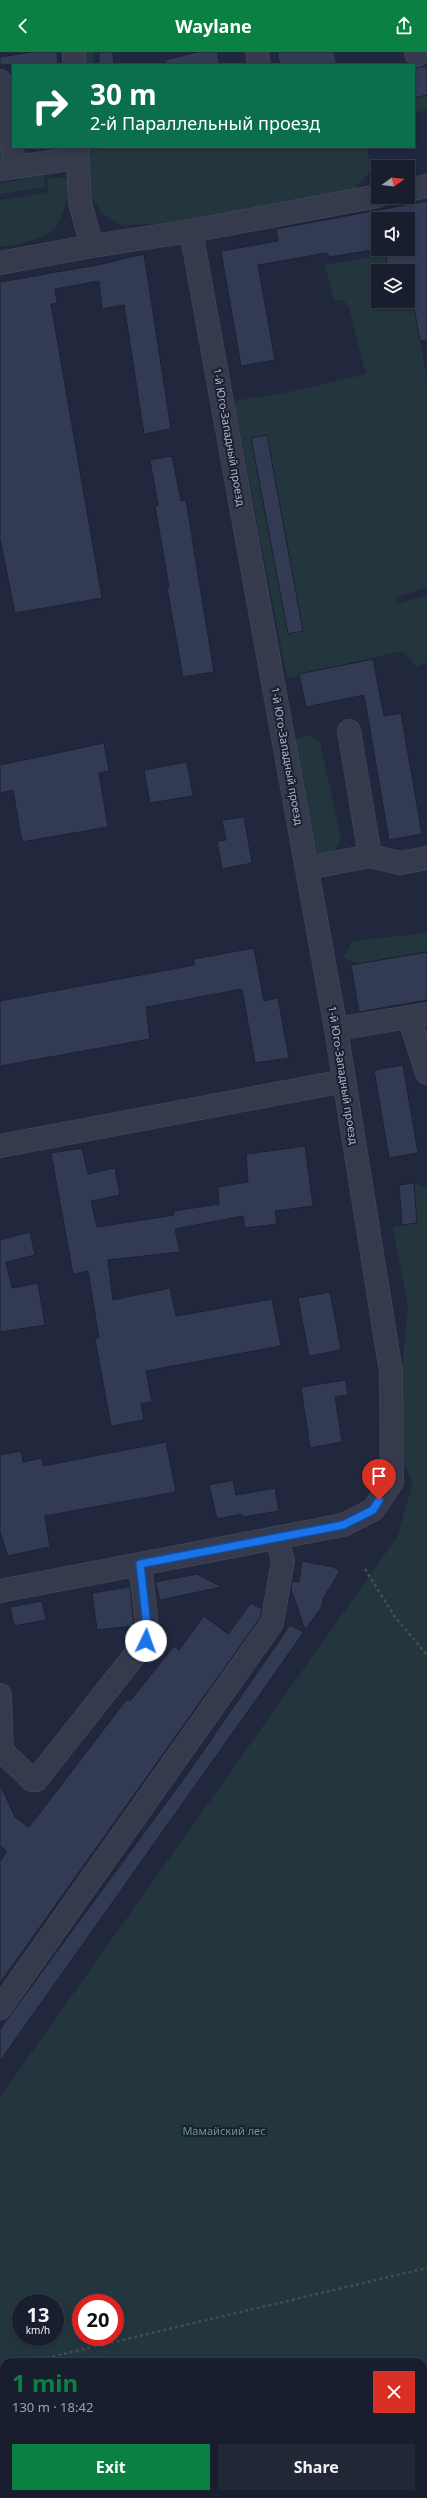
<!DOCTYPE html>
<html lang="en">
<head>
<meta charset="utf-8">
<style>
	body { margin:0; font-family:"Noto Sans",sans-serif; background:#222736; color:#f1f3f6; height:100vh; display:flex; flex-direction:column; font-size:15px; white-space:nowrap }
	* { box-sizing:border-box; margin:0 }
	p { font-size:13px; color:#9fa2aa }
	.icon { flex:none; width:22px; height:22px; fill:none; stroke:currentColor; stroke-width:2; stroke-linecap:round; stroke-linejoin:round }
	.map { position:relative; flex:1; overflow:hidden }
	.side { position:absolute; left:0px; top:2306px; width:427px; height:140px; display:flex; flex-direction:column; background:#191e2e; border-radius:12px 12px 0 0; box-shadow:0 2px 6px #0003,0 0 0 1px #373c4a }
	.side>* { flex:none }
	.top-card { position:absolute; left:12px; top:12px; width:403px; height:84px; border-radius:0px; box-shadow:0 2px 6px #0003,0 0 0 1px #373c4a; background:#0b6e4f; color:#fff; overflow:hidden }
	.needle { width:26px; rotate:76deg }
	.buttons { position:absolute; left:371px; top:108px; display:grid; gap:8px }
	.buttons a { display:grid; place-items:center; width:44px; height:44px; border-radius:0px; background:#191e2e; box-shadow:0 2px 6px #0003,0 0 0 1px #373c4a; font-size:20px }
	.speed { position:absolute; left:12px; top:2242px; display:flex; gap:8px; font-size:20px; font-weight:700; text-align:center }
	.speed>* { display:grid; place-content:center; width:52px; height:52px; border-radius:50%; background:#191e2e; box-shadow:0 2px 6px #0003,0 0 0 1px #373c4a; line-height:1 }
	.speed small { font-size:10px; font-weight:400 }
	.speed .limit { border:6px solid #d22; background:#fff; color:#111 }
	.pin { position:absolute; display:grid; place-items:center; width:34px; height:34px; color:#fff; margin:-41px -17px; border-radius:50% 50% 50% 0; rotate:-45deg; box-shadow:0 0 4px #0007 }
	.pin .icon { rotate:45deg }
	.me { position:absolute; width:44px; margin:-22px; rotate:3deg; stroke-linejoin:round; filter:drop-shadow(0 0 3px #0008) }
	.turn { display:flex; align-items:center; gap:14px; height:84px; padding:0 12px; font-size:18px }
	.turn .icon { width:52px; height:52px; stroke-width:2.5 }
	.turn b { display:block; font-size:28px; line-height:34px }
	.round { display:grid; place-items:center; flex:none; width:42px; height:42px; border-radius:0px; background:#222736 }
	.head { display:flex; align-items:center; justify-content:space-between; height:68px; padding:0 12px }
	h1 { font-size:24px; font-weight:700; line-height:30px; color:#0b8043 }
	.button { display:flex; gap:8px; margin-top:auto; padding:8px 12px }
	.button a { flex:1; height:46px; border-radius:0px; background:#0b8043; color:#fff; font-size:16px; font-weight:700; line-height:46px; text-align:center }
	.button a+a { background:#222736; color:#f1f3f6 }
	header { display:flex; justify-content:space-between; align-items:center; height:52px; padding:0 12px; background:#0b8043; color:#fff; font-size:18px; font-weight:700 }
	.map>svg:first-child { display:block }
	.green { fill:#23363e; fill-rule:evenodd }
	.building { fill:#333b54; stroke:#1c2234 }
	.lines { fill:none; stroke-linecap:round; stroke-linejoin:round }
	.minor-casing { stroke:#3e4456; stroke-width:24 }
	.path { stroke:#3c5056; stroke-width:2.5; stroke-dasharray:3 3; stroke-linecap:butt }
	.minor { stroke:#353b4d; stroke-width:22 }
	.route-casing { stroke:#114b97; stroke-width:10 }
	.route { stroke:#1a73e8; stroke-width:7 }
	.labels { text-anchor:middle; stroke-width:4; stroke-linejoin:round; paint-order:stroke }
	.street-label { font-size:11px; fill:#b1b6c9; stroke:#1a2032 }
	.park-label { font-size:11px; fill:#669b7b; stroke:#1a2032 }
</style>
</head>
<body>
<header><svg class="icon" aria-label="back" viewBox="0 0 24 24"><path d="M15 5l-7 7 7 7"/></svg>Waylane<svg class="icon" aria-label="share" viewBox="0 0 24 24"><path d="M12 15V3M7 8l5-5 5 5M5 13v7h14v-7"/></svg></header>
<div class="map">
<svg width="427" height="2446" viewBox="0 0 427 2446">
	<rect width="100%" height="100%" fill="#21283d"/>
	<path class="green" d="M83 0H93L94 13H84Z
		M427 43V58L414 61V46Z
		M87 95H97L98 98 122 95H367L372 118 352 140 202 170 121 173 102 161 90 143Z
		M43 117 46 135 0 142V131L20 128 31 118Z
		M58 125 69 128C63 183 52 186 0 195V148L48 140 47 127Z
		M386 202 388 219H378V249H408V233H410L427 328V535L394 546 400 551 427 543V607L425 612 417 615 402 599 287 626 234 349 300 338 366 322 349 256 343 247 334 249 325 213Z
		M310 683 320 690 341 787 332 804 318 806 312 794 293 694 296 687Z
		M427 881V899L360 912 343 906 353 889Z
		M414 1131 427 1135V2446H0V2045L397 1485 413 1432 404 1411 401 1330 408 1255 393 1175 417 1171ZM21 2251H55V2285H21ZM81 2251H115V2285H81ZM4 2310H423V2442H4Z"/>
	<path class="building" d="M32 0H57L58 13H0V5Z
		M99 0H113L114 13H99Z
		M197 0H217L220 13H165V8Z
		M277 0H334L337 13H280Z
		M427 14V43L414 46V16Z
		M427 149V288L420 289 410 233H408V219H388L385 197H408V167H378V197L329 205 327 201 258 213 275 308 241 314 221 199 278 189 276 177Z
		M144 202 171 377 144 382 124 253 102 257 99 229 55 237 57 251 51 252 102 546 15 561 0 487V230L97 213Z
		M267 383 303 579 288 582 251 386Z
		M172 404 181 449 186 448 214 620 183 625 167 536 169 535 155 454 158 453 150 408Z
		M373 607 384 664 401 661 422 782 389 788 364 643 306 655 299 622Z
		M104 691 109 719 99 721 108 775 22 790 13 738 0 741V713Z
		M187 710 193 744 150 751 144 718Z
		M244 765 252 811 222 817 217 789 226 788 222 768Z
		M254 896 264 949 278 946 289 1006 255 1011 242 937 146 955 150 987 0 1014V949L194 913V907Z
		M427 900V948L359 960 351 913Z
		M403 1013 418 1101 389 1106 374 1018Z
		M305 1094 313 1154 275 1159 277 1172 245 1176 243 1164 175 1177 180 1200 108 1208 113 1248 170 1236 176 1264 272 1247 281 1294 146 1319 152 1350 141 1352 144 1368 111 1374 95 1287 99 1286 88 1219 73 1222 51 1101 82 1096 88 1122 115 1116 120 1143 91 1149 97 1175 174 1163V1159L219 1152 218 1135 248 1130 246 1102Z
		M414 1131 417 1171 402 1173 399 1133Z
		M30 1180 35 1203 6 1210 12 1236 38 1231 45 1273 0 1280V1188Z
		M330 1240 341 1298 309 1304 298 1246Z
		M346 1328 348 1343 335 1345 342 1390 310 1396 301 1335Z
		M166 1390 176 1440 45 1464 50 1495 8 1504 0 1480V1403L21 1399 23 1410 42 1406 43 1414Z
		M233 1428 236 1443 275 1436 279 1459 243 1465 242 1462 217 1467 209 1433Z
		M302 1509 333 1515 340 1519 324 1545 321 1556 305 1578 291 1537 292 1529 299 1530Z
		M197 1522 222 1535 160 1548 155 1530Z
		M128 1535H130L134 1574 97 1578 92 1541Z
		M42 1549 46 1568 14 1574 10 1555Z
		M251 1551 262 1557 260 1566 0 1931V1809L7 1799 0 1794V1732L15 1765 29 1775 127 1647 130 1649 174 1594 179 1598 204 1564 228 1582Z
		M290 1573 304 1580 0 2009V1977L188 1721Z"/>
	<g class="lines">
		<g class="minor-casing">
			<path id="minor" d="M74 0V13
				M257 0 259 13
				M416 0 417 3
				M0 29 15 114
				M0 117 77 106
				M408 138 427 134
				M191 179 378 144
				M0 211 92 194
				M370 804 400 811 427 806
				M307 816 370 804 349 679
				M409 965 427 1021
				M336 977 427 962
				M0 1094 344 1029
				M0 1539 343 1473 373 1458 392 1430 391 1320 336 977 191 179 92 194 80 151 77 95
				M0 1643 2 1699 32 1728H36L146 1589 148 1582 140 1512
				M0 1956 272 1571 283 1509 277 1486"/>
		</g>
		<path class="path" d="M365 1517 395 1565 427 1603
			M29 2310 427 2216
			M0 2317 4 2316"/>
		<use href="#minor" class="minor"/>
	</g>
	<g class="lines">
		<g class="route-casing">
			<path id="route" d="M146 1589 148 1582 140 1512 343 1473 373 1458 379 1448"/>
		</g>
		<use href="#route" class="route"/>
	</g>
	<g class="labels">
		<g class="street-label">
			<text transform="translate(229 385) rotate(80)" y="4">1-й Юго-Западный проезд</text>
			<text transform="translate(287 704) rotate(80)" y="4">1-й Юго-Западный проезд</text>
			<text transform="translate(343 1023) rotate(81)" y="4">1-й Юго-Западный проезд</text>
		</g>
		<g class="park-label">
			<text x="224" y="2083">Мамайский лес</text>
		</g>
	</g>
</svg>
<div class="buttons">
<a><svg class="needle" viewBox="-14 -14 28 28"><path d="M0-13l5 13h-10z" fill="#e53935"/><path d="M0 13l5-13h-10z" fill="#9fa2aa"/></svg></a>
<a><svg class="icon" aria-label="sound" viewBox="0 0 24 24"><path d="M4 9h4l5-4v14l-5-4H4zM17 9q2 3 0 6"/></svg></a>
<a><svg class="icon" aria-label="layers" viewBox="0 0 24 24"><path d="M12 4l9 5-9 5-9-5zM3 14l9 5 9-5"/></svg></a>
</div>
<div class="speed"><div>13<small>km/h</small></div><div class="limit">20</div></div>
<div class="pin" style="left:379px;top:1448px;background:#d93025"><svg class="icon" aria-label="arrive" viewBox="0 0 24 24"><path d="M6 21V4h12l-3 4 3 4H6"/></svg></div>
<svg class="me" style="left:146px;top:1589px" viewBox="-20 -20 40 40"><circle r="19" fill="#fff"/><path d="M0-13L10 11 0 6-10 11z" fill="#1a73e8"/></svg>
<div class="top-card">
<div class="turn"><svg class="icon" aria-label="right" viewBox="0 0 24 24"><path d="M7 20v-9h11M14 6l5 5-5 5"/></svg><div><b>30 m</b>2-й Параллельный проезд</div></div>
</div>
<section class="side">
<div class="head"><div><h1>1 min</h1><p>130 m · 18:42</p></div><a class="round" style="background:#d93025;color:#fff"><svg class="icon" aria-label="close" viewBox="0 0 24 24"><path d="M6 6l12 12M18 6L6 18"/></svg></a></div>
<div class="button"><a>Exit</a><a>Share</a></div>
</section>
</div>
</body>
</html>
